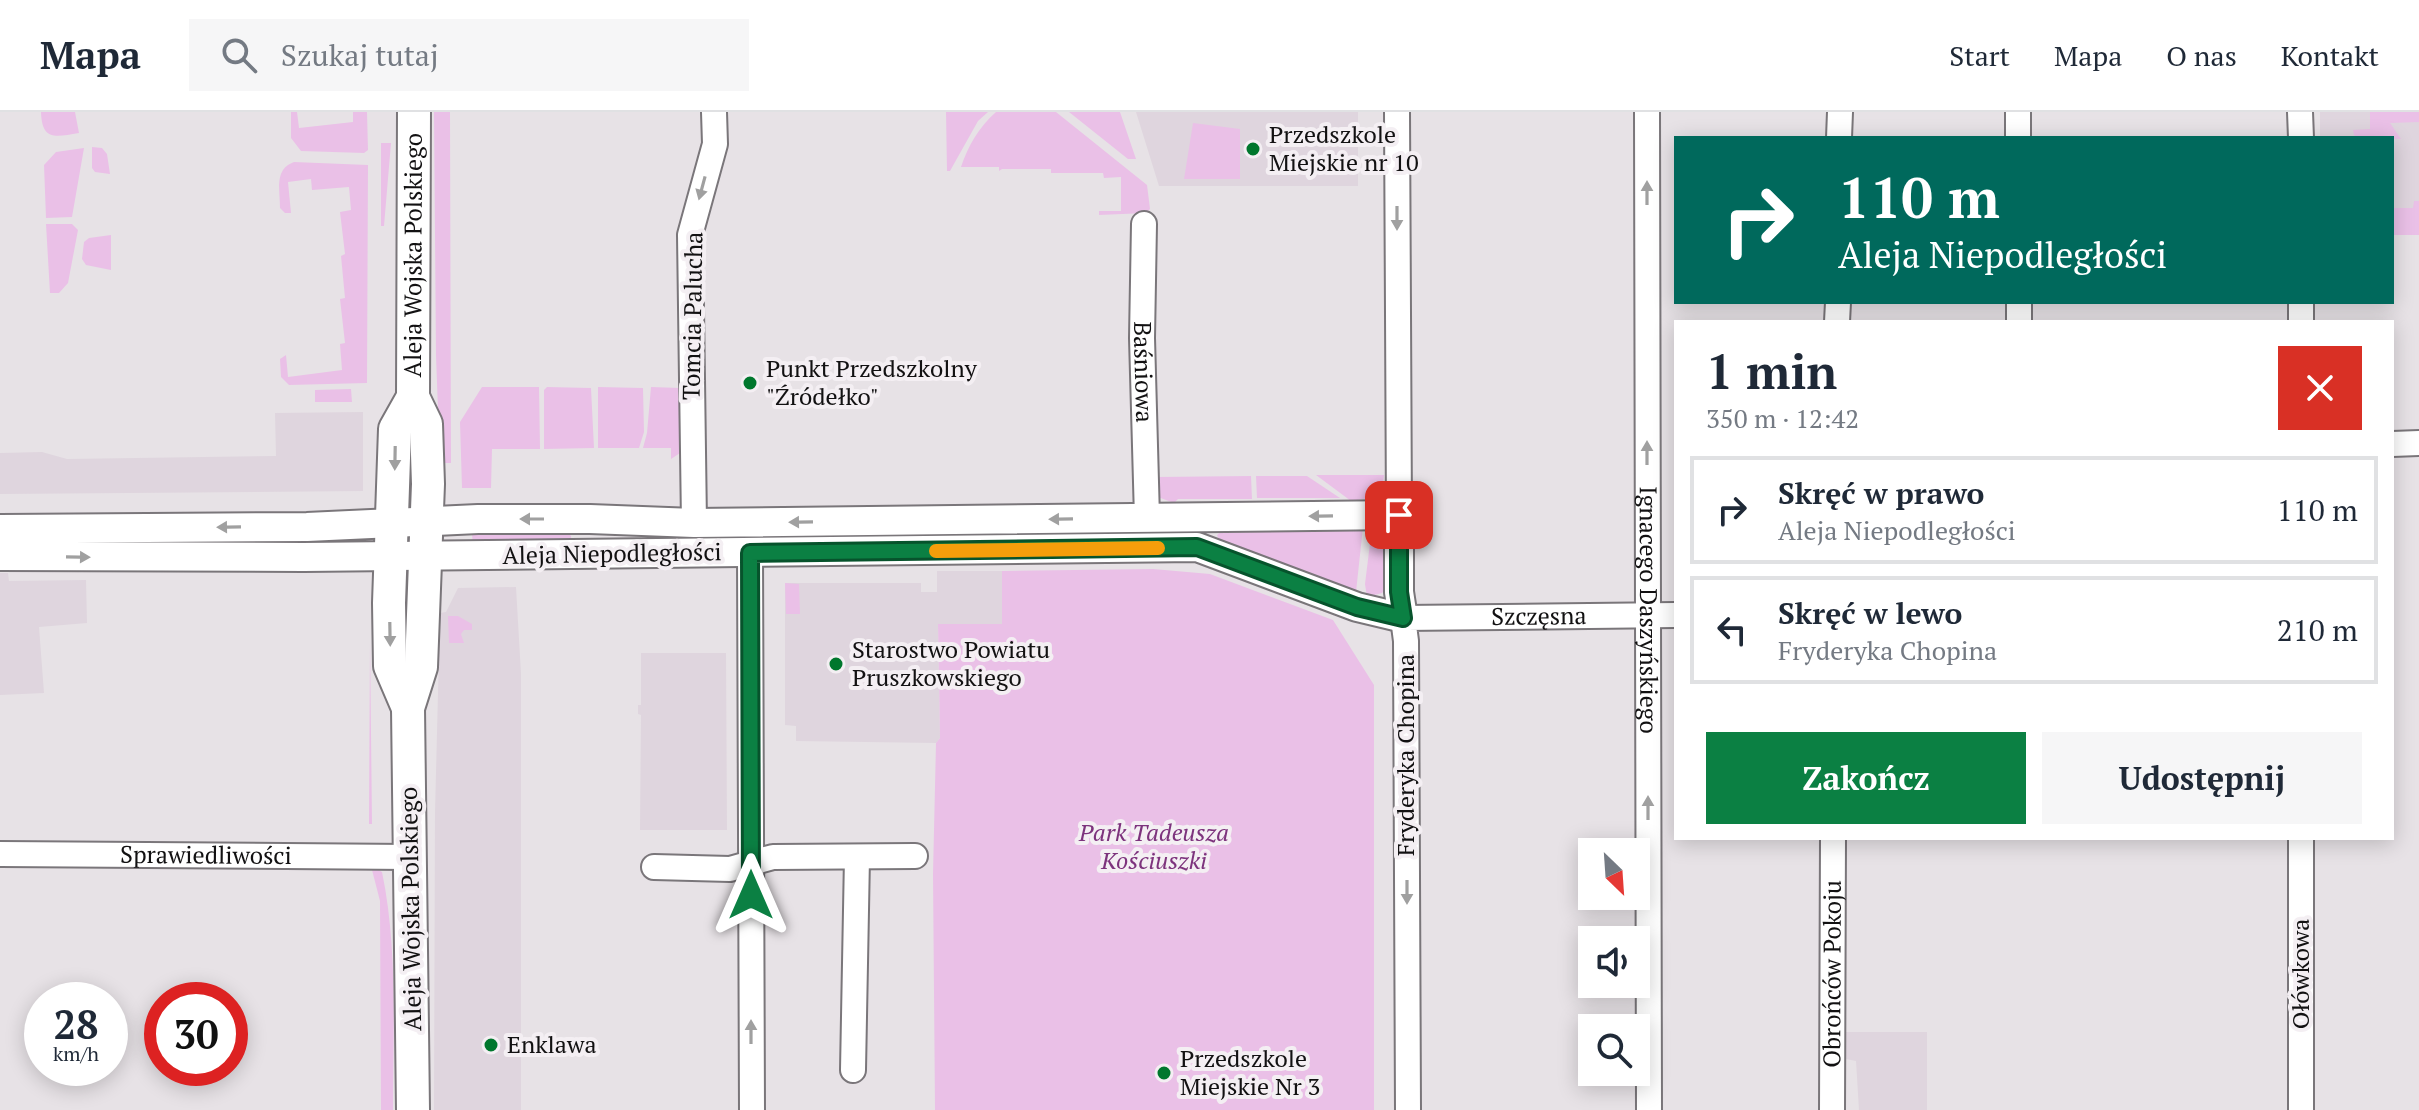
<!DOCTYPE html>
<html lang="pl">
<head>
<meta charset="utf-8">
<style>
	body { margin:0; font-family:"PT Serif",serif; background:#f6f6f7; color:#1f2937; height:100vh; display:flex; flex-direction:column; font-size:30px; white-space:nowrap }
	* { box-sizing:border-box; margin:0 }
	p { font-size:26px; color:#747a83 }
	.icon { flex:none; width:44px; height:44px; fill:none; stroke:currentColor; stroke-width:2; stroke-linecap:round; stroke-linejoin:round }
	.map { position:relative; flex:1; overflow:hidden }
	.details { position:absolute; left:1674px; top:208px; width:720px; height:520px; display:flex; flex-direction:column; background:#fff; border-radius:0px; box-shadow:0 4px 20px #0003 }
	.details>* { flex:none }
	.guide { position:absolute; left:1674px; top:24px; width:720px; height:168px; border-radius:0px; box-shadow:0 4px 20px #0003; background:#00695c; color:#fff; overflow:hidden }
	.needle { width:52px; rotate:155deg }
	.controls { position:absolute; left:1578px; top:726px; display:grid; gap:16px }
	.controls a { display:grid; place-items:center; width:72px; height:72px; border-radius:0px; background:#fff; box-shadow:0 4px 20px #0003; font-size:40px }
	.speed { position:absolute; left:24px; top:870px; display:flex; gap:16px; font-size:40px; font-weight:700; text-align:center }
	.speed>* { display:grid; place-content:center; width:104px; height:104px; border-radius:50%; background:#fff; box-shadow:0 4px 20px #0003; line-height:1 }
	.speed small { font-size:20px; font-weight:400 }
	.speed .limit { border:12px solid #d22; background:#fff; color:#111 }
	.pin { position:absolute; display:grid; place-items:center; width:68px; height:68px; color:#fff; margin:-34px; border-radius:16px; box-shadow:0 4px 12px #0006 }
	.me { position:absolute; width:88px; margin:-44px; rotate:0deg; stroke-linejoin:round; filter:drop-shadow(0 0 6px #0008) }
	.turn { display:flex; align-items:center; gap:28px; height:168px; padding:0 32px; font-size:36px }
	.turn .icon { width:104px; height:104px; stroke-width:2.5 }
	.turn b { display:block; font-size:56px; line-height:68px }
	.round { display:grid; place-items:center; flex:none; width:84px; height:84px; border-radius:0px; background:#f6f6f7 }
	.overview { display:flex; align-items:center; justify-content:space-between; height:136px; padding:0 32px }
	h1 { font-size:48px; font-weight:700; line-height:60px }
	.button { display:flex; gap:16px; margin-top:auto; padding:16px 32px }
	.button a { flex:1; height:92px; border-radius:0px; background:#0b8043; color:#fff; font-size:32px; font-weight:700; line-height:92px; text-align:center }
	.button a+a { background:#f6f6f7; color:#1f2937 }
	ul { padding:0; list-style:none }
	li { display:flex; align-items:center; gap:24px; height:108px; margin:0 16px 12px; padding:0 16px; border:4px solid #e0e1e3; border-radius:0px }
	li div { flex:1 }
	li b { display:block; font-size:30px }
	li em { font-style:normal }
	header { display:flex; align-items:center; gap:48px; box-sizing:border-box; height:112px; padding:0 40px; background:#fff; border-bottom:2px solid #e0e1e3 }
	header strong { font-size:38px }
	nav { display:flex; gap:44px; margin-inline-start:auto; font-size:28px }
	.search { width:560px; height:72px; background:#f6f6f7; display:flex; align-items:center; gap:20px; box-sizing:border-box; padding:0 28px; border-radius:0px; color:#747a83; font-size:30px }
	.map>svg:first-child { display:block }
	.built { fill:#dfd5de }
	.green { fill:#eac0e7 }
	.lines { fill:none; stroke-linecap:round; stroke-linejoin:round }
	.minor-casing { stroke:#7a767a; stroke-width:28 }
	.tertiary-casing { stroke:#7a767a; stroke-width:32 }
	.secondary-casing { stroke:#7a767a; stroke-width:36 }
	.minor { stroke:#fff; stroke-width:24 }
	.tertiary { stroke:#fff; stroke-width:28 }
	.secondary { stroke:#fff; stroke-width:32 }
	.oneway { fill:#a0a0a0 }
	.route-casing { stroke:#07532c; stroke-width:20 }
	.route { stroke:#0b8043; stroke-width:14 }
	.slow { stroke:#f59e0b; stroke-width:14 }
	.poi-dot { fill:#00772d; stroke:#f4eff3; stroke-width:3 }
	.labels { text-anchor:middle; stroke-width:8; stroke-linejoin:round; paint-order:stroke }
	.poi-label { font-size:24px; fill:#121112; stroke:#f4eff3; text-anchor:start }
	.street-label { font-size:24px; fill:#121112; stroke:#f4eff3 }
	.park-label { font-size:24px; font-style:italic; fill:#7d337d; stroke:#f4eff3 }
</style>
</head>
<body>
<header>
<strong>Mapa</strong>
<div class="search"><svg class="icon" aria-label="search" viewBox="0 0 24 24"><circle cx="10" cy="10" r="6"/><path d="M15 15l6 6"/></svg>Szukaj tutaj</div>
<nav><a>Start</a><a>Mapa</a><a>O nas</a><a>Kontakt</a></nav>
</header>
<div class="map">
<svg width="2419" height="998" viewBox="0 0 2419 998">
	<rect width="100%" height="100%" fill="#e7e2e6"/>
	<path class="built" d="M1136 0H1358V74H1159Z
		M2320 0H2419V123H2392V26H2320Z
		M363 300V379L0 382V341L42 340 67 347 276 344 275 301Z
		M937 459H1002V512L938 513 940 626 936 631 796 629V614L785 613V471H921V480H937Z
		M0 461H8L9 469 86 468 87 511 39 515 44 581 0 583Z
		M516 475 521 562V998H434L435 701 440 501 446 500 458 476Z
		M641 541H726L727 718H640L641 603 638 602V593H641Z
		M1846 920H1927V998H1859L1856 949 1846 947Z"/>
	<path class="green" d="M41 0H75L79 21C55 25 42 29 41 0Z
		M291 0H297L299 16 353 10V0H367L368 38 364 41 301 39 291 26Z
		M434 0H450L451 351H440L436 244Z
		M946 0H988L978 9 950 59H947Z
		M996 0H1056L1147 73 1150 97 1146 101 1099 103V99H1121V65L1104 66 1103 61H1051V57H1002L999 59V55H961C968 34 979 15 996 0Z
		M1069 0H1120L1136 47H1128Z
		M2370 0H2419V10L2390 11 2401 27 2358 26 2354 23 2353 18 2370 17Z
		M1193 11 1240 17V67H1184Z
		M381 31H391L384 114H381Z
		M92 35 102 36 107 42 110 62 95 60 92 56Z
		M84 36 72 105 46 106 44 53 56 40Z
		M294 50 368 53 367 271 289 273 281 265 280 247 286 243 288 265 342 258 340 232 345 231 340 187 345 186 341 144 345 142 340 100 351 98 349 75 312 78 311 67 288 70 291 101H285L280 96C280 78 274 57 294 50Z
		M2414 89H2419V123H2392V96H2413Z
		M46 112H72L78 118 68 171 59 181H50Z
		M111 123V158L86 153 82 147 84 130 89 126Z
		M482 275H539L540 337H492L491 376H462L460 310Z
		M547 275 591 276 594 336 544 337V278Z
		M598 275 643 276 644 320 639 336H598Z
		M651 275 680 276V341L671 347V336H643L647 321Z
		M351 277 352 290H315V278Z
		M1316 363H1384L1382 378 1376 385 1351 389Z
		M1251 364 1252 387H1178L1174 391 1158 385 1156 365Z
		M1256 364H1307L1340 386H1257Z
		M1363 415 1356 480 1219 428 1217 423 1223 418Z
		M1372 415 1386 423V476L1382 481 1367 485 1365 472Z
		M568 421 571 424V431L473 433 472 422Z
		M1153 457 1210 462 1333 508 1374 573V998H935L933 762 936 631 940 626 938 512H1002V459Z
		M785 471 799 472 800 502H786Z
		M448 504H458L472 512V518H464L461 522 464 531H449Z
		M370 529 372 712H369Z
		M371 754 382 760C398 837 393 919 393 998H381L380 789Z"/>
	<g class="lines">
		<g class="minor-casing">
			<g id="minor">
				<path d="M1397 0 1399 403"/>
				<path id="s1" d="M1647 0 1649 998"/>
				<path d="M2018 0V26"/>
				<path d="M2300 0 2301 26"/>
				<path d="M1839 26 1840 0"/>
				<path id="s2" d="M1144 112 1142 226 1147 406"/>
				<path d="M2019 190V210"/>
				<path d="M2301 190V210"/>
				<path d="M1837 210 1838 190"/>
				<path d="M2392 332 2419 331"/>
				<path d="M694 411 690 123 715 32 714 0"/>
				<path d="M750 441 752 998"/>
				<path id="s3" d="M0 742 410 745"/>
				<path d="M654 755 730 757 773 745 915 744"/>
				<path d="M853 958 857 745"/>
				<path id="s4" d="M1408 998 1406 529 1403 506 1676 503"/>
				<path id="s5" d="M1832 998 1833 726"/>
				<path d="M2301 998V726"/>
			</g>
		</g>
		<g class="tertiary-casing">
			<path id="tertiary" d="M0 417 307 415 478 407H590L694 411 1399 403V480L1403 506 1357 495 1197 435 304 445 0 444"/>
		</g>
		<g class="secondary-casing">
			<g id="secondary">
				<path d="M408 596 390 554 389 491 395 317 413 285"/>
				<path id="s6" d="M413 998 408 596 421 555 428 372 426 312 413 285 414 0"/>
			</g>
		</g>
		<use href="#minor" class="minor"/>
		<use href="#tertiary" class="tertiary"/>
		<use href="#secondary" class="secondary"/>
	</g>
	<defs><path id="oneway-solid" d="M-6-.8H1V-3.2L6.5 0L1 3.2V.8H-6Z" transform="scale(2)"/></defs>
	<g class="oneway">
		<use href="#oneway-solid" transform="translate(702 76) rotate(105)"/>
		<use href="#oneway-solid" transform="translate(1647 81) rotate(-90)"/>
		<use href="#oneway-solid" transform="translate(1397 106) rotate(90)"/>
		<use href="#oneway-solid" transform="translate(1647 341) rotate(-90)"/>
		<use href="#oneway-solid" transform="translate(395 346) rotate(91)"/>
		<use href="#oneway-solid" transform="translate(1321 404) rotate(179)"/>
		<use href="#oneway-solid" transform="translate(532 407) rotate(180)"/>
		<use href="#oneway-solid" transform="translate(1061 407) rotate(179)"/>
		<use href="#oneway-solid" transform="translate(801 410) rotate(179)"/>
		<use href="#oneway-solid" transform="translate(229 415) rotate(179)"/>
		<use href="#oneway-solid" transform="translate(78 445) rotate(1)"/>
		<use href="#oneway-solid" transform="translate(390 522) rotate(89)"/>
		<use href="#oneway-solid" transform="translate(1648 696) rotate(-90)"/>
		<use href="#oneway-solid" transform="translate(1407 780) rotate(90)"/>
		<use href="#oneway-solid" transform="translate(751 920) rotate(-90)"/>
	</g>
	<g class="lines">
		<g class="route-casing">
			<path id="route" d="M751 783 750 441 1197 435 1357 495 1403 506 1399 480V403"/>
		</g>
		<use href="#route" class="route"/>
		<path class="slow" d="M936 439 1158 436"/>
	</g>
	<g class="poi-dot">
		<circle cx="1253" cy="37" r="8"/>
		<circle cx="750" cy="271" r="8"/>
		<circle cx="836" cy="552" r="8"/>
		<circle cx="491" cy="933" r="8"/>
		<circle cx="1164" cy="961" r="8"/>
	</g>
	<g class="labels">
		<g class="poi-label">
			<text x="1269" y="31">Przedszkole<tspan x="1269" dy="28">Miejskie nr 10</tspan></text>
			<text x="766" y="265">Punkt Przedszkolny<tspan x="766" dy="28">"Źródełko"</tspan></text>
			<text x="852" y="546">Starostwo Powiatu<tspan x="852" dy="28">Pruszkowskiego</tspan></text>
			<text x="507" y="941">Enklawa</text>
			<text x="1180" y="955">Przedszkole<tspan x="1180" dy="28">Miejskie Nr 3</tspan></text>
		</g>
		<g class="street-label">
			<text dy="8" stroke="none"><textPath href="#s6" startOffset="860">Aleja Wojska Polskiego</textPath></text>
			<text transform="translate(693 204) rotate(-89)" y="8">Tomcia Palucha</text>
			<text dy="8" stroke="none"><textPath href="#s2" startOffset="148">Baśniowa</textPath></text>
			<text transform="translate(612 442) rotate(-1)" y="8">Aleja Niepodległości</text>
			<text dy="8" stroke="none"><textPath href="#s1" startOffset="498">Ignacego Daszyńskiego</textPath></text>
			<text dy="8" stroke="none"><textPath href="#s4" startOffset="628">Szczęsna</textPath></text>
			<text transform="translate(1406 643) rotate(-90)" y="8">Fryderyka Chopina</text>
			<text dy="8" stroke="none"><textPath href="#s3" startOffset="206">Sprawiedliwości</textPath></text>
			<text transform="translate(411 797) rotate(-91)" y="8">Aleja Wojska Polskiego</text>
			<text dy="8" stroke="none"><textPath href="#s5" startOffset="136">Obrońców Pokoju</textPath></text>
			<text transform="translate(2301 862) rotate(-90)" y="8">Ołówkowa</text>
		</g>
		<g class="park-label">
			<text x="1154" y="729">Park Tadeusza<tspan x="1154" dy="28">Kościuszki</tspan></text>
		</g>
	</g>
</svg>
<div class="controls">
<a><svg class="needle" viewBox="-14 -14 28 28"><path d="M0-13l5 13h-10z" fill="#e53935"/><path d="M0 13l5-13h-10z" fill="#747a83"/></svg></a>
<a><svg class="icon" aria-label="sound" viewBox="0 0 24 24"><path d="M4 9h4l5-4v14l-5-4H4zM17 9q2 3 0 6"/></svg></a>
<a><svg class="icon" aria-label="search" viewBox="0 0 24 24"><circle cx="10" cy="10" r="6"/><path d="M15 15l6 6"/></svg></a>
</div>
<div class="speed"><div>28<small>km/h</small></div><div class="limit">30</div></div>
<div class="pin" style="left:1399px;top:403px;background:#d93025"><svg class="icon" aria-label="arrive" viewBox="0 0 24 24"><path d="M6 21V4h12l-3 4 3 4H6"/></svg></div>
<svg class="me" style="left:751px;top:783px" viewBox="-20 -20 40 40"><path d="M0-17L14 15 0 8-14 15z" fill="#0b8043" stroke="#fff" stroke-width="4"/></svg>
<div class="guide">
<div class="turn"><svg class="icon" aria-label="right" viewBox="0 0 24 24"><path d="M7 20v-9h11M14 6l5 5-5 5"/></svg><div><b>110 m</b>Aleja Niepodległości</div></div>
</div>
<section class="details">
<div class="overview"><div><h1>1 min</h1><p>350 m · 12:42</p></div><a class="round" style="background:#d93025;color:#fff"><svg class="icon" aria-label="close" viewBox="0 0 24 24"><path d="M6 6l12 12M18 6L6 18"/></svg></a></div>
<ul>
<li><svg class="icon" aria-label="right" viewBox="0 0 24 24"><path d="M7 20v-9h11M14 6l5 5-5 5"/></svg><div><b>Skręć w prawo</b><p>Aleja Niepodległości</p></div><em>110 m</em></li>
<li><svg class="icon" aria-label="left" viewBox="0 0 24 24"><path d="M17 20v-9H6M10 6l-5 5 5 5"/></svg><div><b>Skręć w lewo</b><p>Fryderyka Chopina</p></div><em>210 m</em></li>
</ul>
<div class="button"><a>Zakończ</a><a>Udostępnij</a></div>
</section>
</div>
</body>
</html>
